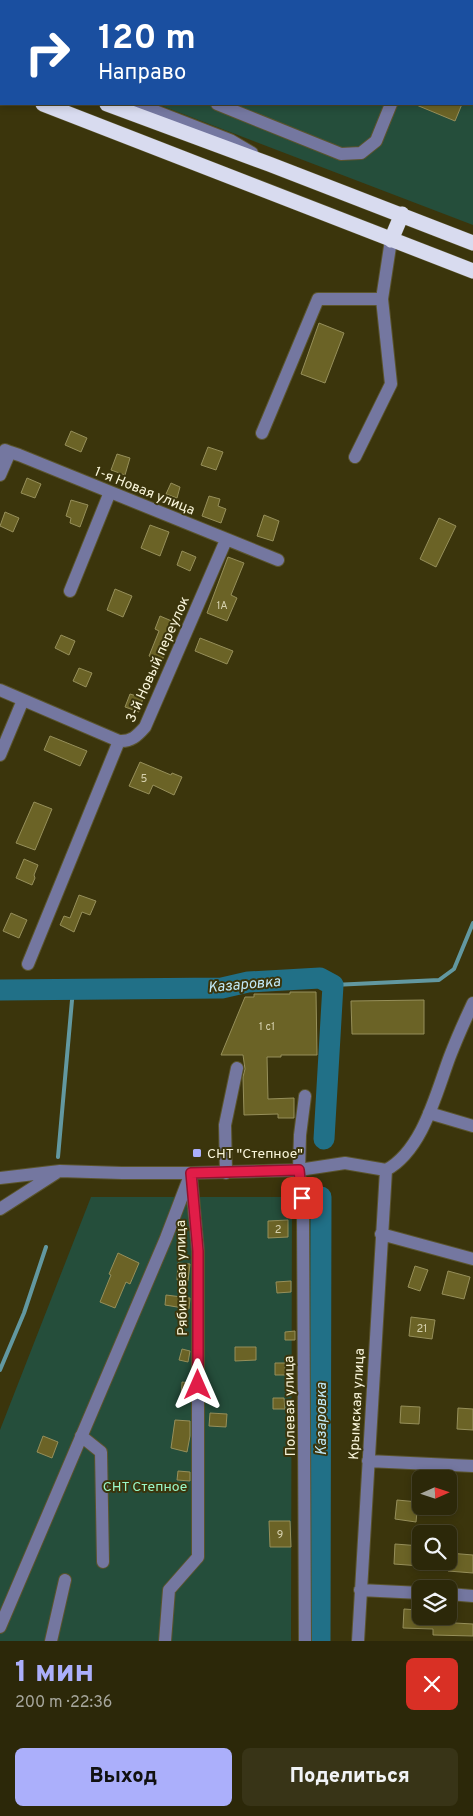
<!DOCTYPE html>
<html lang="ru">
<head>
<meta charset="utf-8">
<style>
	body { margin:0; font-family:Overpass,sans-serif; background:#383417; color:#f1f3f6; height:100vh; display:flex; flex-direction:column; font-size:19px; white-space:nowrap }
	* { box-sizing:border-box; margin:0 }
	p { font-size:16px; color:#a6a69c }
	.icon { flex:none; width:28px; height:28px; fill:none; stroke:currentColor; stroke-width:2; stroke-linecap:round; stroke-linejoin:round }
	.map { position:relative; height:1641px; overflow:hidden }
	.side { display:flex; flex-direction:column; background:#2c2809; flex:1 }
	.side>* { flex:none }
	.top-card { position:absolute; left:0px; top:0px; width:474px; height:105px; box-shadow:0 2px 8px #0003,0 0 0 1px #48442a; background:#1a4fa0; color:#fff; overflow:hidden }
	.needle { width:32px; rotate:87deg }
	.fabs { position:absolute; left:412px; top:1470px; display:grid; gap:10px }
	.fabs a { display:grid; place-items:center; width:45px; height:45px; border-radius:8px; background:#2c2809; box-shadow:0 2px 8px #0003,0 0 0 1px #48442a; font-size:25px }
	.pin { position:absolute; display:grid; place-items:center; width:42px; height:42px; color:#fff; margin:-21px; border-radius:10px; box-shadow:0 2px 8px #0006 }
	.me { position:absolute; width:55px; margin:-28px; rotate:0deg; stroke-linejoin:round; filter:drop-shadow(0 0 4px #0008) }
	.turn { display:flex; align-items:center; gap:18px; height:105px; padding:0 15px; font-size:22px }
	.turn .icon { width:65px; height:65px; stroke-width:2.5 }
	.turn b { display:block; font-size:35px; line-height:42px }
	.round { display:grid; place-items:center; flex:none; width:52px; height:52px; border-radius:8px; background:#383417 }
	.summary { display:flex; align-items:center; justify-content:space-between; height:85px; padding:0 15px }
	h1 { font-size:30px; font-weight:800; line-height:38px; color:#abaffb }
	.primary-button { display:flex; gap:10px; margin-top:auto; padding:10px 15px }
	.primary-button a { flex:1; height:58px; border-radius:8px; background:#abaffb; color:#111; font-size:20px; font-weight:800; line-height:58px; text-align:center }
	.primary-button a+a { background:#383417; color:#f1f3f6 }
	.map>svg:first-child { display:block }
	.green { fill:#254e3b }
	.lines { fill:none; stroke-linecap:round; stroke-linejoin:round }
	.stream { stroke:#6298a0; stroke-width:4 }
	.river { stroke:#217087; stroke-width:21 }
	.building { fill:#6b6326; stroke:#968f5a }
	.minor-casing { stroke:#5a542d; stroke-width:14 }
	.highway-casing { stroke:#5a542d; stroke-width:16 }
	.minor { stroke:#7477a0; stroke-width:12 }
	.highway { stroke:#d8dbef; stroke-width:15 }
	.route-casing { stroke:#92132f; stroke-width:12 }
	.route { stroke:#e11d48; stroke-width:9 }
	.poi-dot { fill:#abaffb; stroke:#3b350c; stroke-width:2 }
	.labels { text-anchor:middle; stroke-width:4; stroke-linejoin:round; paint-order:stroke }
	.number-label { font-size:11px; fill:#d6d1ae }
	.street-label { font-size:14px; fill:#faf6db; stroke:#3b350c }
	.poi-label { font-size:14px; fill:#faf6db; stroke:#3b350c; text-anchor:start }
	.park-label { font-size:14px; fill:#99f7c8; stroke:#3b350c }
	.water-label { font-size:15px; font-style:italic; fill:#c1e8f6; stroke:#3b350c }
</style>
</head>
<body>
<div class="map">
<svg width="473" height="1641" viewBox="0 0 473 1641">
	<rect width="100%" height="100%" fill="#3b350c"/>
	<path class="green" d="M113 0H473V225L157 104H472V1H113Z
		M91 1197H292L291 1641H0V1430Z"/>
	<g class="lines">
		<path class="stream" d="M333 985 439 980 454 969 473 923
			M58 1157 73 989
			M0 1370 24 1313 46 1247"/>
		<path class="river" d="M0 990 222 988 248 982 320 978 333 985 324 1139
			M320 1641 321 1197"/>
	</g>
	<path class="building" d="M414 104H462L455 121Z
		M319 323 344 333 325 383 301 374Z
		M71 431 87 438 81 452 65 445Z
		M208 447 223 452 216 470 201 465Z
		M117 454 130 458 125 475 111 470Z
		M27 478 41 484 35 498 21 493Z
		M171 483 180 487 177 498 166 494Z
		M209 496 220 499 218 506 226 509 221 523 202 516Z
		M71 500 88 505 80 527 70 523 71 518 66 516Z
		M5 512 19 518 13 532 0 526Z
		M264 515 279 521 273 541 257 536Z
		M439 518 456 526 436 567 420 559Z
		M150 525 169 532 160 556 141 548Z
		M182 551 196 557 190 571 177 565Z
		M228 557 244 563 231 595 237 598 227 621 207 613Z
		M115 589 132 596 123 617 107 610Z
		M160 616 174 622 164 645 167 646 162 661 149 656 159 631 155 629Z
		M61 635 75 641 69 655 55 648Z
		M200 638 233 651 227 664 195 651Z
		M79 668 92 673 86 687 73 681Z
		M130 694 143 698 139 712 125 707Z
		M50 736 87 751 80 766 44 750Z
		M140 762 171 775 172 773 182 777 174 795 153 785 149 794 129 786Z
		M34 802 52 809 35 850 16 843Z
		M24 859 38 865 34 875 35 878 32 885 16 878Z
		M79 895 96 901 90 915 82 912 74 932 60 925 64 916 70 918Z
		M11 913 27 920 19 938 3 931Z
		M290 992H316L317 1055H281V1057H267L268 1099 294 1098V1118H278V1114L244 1115 243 1077 245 1069 243 1055H221L245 997H254V994H290Z
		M424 1000V1034H352L351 1001Z
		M288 1220V1237L268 1238V1221Z
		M118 1253 139 1263 130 1284 126 1282 115 1308 100 1302 111 1275 109 1274Z
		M178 1263 190 1264 188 1281 177 1280Z
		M415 1266 428 1270 420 1291 408 1287Z
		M448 1271 470 1277 464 1299 442 1294Z
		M291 1281V1292L277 1293 276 1282Z
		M166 1295 190 1298 189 1309 165 1305Z
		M411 1317 435 1320 432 1339 409 1336Z
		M295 1331V1340H285V1332Z
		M235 1347H256V1360L235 1361Z
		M182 1349 190 1351 188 1362 179 1360Z
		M275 1363H285V1375H275Z
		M182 1382 190 1383V1400L181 1399Z
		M273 1398H284L285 1409H273Z
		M401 1406 420 1407 419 1424 400 1423Z
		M458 1408 473 1409V1430L457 1429Z
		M210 1413 227 1414 226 1427 209 1426Z
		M175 1420 190 1421V1436L187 1452 171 1448Z
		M43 1436 58 1442 52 1458 37 1452Z
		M178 1471 190 1472V1481L177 1480Z
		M397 1500 418 1502 416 1522 395 1519Z
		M269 1521H290L291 1547H270Z
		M395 1544 421 1546V1566L394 1564Z
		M449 1553 473 1555V1573L448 1571Z
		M404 1609 418 1610V1616L455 1617V1623L473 1624V1636L433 1635V1629L403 1628Z"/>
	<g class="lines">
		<g class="minor-casing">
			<path id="minor" d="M177 1 178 0
				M269 1 270 0
				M434 1 435 0
				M0 13H1
				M0 51H1
				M137 104 230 140 252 153
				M217 104 341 154 361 153 376 141 391 104
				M262 433 318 299H382
				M0 455 10 452 19 455 278 560
				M355 457 391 384 382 299 391 240
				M0 475 10 452 5 450
				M70 591 110 492
				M0 690 119 741C131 742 137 736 145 727L226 540
				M0 755 23 700
				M28 964 119 741
				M429 1113 473 1126
				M226 1173 225 1125 237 1068
				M0 1178 60 1171 122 1173H191L299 1170 345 1163 386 1170C423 1150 436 1093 450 1056 457 1038 465 1020 473 1003
				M0 1209 56 1173
				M381 1234 473 1259
				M81 1436 101 1452 103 1562
				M368 1461 473 1466
				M360 1590 421 1593
				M449 1594 473 1596
				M0 1627 166 1238 191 1173
				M51 1641 65 1580
				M165 1641 169 1590 198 1557V1251L191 1176
				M305 1641 303 1212 299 1170 300 1135 305 1096
				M358 1641 386 1170"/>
		</g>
		<g class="highway-casing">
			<path id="highway" d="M0 64H1
				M0 87 1 88
				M43 104 473 271
				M107 104 269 164 473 243
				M391 240 402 214"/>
		</g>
		<use href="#minor" class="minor"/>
		<use href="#highway" class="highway"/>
	</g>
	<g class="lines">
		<g class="route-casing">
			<path id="route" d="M198 1385V1251L191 1173 299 1170 302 1198"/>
		</g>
		<use href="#route" class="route"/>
	</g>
	<rect class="poi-dot" x="192" y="1148" width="10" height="10" rx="2.5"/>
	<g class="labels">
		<g class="number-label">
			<text x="222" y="609">1А</text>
			<text x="144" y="782">5</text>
			<text x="267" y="1030">1 с1</text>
			<text x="278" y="1233">2</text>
			<text x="422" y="1332">21</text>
			<text x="280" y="1538">9</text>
		</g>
		<g class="street-label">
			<text transform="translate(145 490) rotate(22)" y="5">1-я Новая улица</text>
			<text transform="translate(157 659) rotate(-66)" y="5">3-й Новый переулок</text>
			<text transform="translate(181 1278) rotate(-91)" y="5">Рябиновая улица</text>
			<text transform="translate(356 1404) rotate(-87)" y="5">Крымская улица</text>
			<text transform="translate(289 1406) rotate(-91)" y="5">Полевая улица</text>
		</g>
		<g class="poi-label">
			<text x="207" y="1158">СНТ "Степное"</text>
		</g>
		<g class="park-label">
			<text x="145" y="1491">СНТ Степное</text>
		</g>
		<g class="water-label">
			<text transform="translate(244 984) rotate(-5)" y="5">Казаровка</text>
			<text transform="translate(321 1419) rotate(-90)" y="5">Казаровка</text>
		</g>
	</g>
</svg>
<div class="fabs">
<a><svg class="needle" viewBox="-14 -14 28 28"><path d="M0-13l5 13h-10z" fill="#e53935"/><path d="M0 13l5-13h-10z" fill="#a6a69c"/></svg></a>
<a><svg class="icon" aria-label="search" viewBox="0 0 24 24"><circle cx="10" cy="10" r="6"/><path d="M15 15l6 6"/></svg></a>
<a><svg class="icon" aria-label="layers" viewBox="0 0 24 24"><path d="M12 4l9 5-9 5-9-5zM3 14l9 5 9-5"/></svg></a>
</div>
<div class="pin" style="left:302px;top:1198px;background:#d93025"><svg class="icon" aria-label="arrive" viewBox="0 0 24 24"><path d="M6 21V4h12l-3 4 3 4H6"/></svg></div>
<svg class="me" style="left:198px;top:1385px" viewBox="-20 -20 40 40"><path d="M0-17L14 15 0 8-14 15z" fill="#e11d48" stroke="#fff" stroke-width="4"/></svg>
<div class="top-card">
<div class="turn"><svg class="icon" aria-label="right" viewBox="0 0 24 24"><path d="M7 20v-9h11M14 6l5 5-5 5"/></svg><div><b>120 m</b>Направо</div></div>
</div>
</div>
<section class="side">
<div class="summary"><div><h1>1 мин</h1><p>200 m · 22:36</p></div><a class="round" style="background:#d93025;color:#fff"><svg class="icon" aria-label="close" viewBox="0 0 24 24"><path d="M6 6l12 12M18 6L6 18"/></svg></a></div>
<div class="primary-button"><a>Выход</a><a>Поделиться</a></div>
</section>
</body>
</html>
